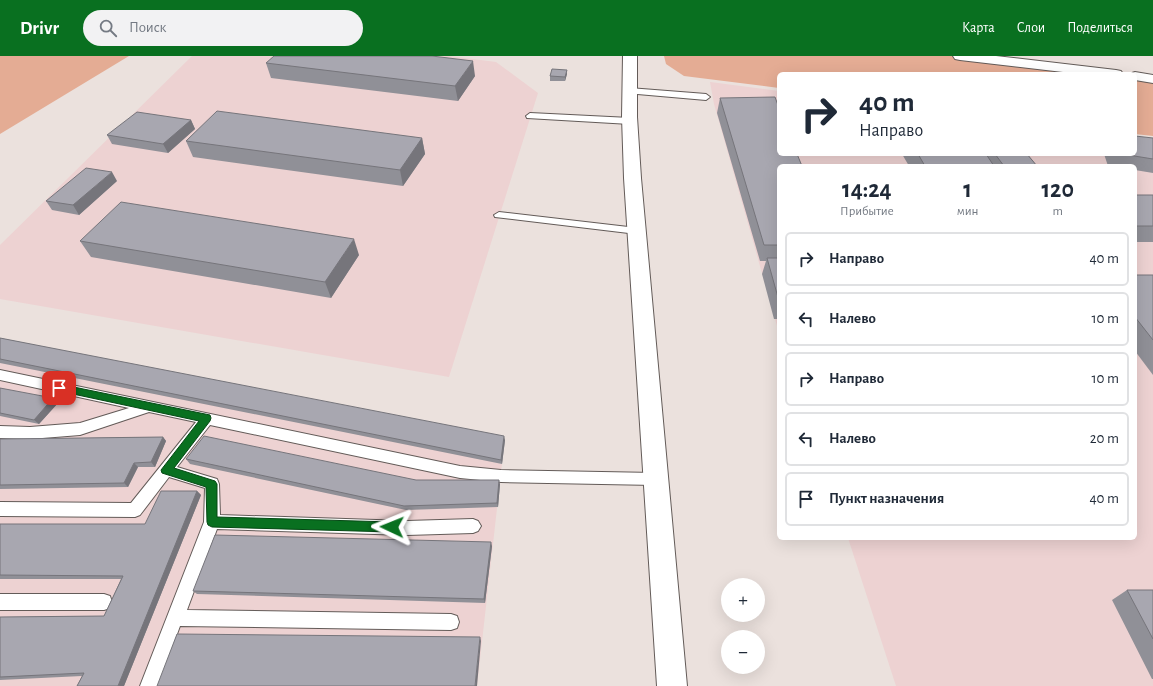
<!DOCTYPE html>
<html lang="ru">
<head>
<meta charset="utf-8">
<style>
	body { margin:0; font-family:"Alegreya Sans",sans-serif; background:#f2f2f3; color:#1f2937; height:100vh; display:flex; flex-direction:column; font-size:15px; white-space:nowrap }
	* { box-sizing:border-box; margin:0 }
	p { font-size:13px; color:#747a83 }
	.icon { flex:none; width:22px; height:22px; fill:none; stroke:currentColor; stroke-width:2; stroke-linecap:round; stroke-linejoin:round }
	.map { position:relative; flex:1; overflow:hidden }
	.side { position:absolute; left:777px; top:108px; width:360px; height:376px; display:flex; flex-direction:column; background:#fff; border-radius:6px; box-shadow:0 4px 16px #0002 }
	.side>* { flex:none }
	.top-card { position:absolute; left:777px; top:16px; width:360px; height:84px; border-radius:6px; box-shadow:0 4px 16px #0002; background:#fff; color:#1f2937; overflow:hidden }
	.tools { position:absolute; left:721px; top:522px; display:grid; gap:8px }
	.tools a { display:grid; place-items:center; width:44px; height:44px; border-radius:50%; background:#fff; box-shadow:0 4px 16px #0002; font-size:20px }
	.pin { position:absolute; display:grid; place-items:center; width:34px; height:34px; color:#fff; margin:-17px; border-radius:8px; box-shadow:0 2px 6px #0006 }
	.me { position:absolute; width:44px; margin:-22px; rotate:272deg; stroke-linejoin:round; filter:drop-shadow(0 0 3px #0008) }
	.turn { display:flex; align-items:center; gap:14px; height:84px; padding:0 16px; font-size:18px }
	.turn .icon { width:52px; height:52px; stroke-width:2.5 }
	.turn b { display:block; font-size:28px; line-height:34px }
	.eta { display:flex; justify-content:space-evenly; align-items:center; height:68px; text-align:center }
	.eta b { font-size:24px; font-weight:700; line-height:28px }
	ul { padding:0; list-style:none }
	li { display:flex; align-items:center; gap:12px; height:54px; margin:0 8px 6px; padding:0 8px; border:2px solid #e0e1e3; border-radius:6px }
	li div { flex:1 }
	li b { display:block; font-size:15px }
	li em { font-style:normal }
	header { display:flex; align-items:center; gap:24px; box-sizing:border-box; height:56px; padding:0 20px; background:#097020; color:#fff }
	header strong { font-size:19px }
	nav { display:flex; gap:22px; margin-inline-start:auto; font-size:14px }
	.search { width:280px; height:36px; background:#f2f2f3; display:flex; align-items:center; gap:10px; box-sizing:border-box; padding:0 14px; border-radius:22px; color:#747a83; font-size:15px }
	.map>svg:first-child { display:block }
	.industrial { fill:#edd2d2 }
	.green { fill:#e4ac94 }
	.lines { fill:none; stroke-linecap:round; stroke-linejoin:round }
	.lane-casing { stroke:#635b58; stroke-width:2 }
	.street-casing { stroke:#635b58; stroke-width:2 }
	.secondary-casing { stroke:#635b58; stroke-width:2 }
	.lane { fill:#fff; fill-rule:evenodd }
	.street { fill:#fff; fill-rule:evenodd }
	.secondary { fill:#fff; fill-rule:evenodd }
	.wall { fill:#909097 }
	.shaded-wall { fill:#76757b }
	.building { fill:#a8a7b0; stroke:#76757b }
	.route { fill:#097020; stroke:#064915 }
</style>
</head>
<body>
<header>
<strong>Drivr</strong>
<div class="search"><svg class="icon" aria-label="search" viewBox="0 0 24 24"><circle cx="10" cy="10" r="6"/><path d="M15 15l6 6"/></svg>Поиск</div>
<nav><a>Карта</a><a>Слои</a><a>Поделиться</a></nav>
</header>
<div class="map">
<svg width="1153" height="630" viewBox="0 0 1153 630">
	<rect width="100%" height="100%" fill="#ebe1dd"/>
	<path class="industrial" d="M192 0H449L496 6 538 37 449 321 0 243V189Z
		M710 26 779 35V98H1135L1153 83V630H896L848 482H1135V110H779V277L714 48Z
		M0 286 502 408 477 630H0Z"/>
	<path class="green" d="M0 0H129L0 78Z
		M664 0H964L1153 20V80L1135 78V18H779V32L684 20 666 8Z"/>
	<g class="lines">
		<g class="lane-casing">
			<path id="lane" d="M629 32 706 38 710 41 706 44 626 37 625 35 626 33Z
				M530 57 630 62 635 65 630 68 527 62 526 60Z
				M499 156 637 172 642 175 637 178 495 161 494 159Z
				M0 314 460 410 501 414 655 417 660 418 662 423 660 428 655 429 501 426 460 422 210 369 177 411 217 423 219 428 220 459 407 465 473 463 478 465 481 470 478 475 473 477 407 479 217 473 187 554 451 558 457 560 459 566 457 572 451 574 180 570 158 630H140L204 466 205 432 169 421 140 459 135 461 0 460V446L131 447 196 366 149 356 80 379 30 383 0 382V370L30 371 80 367 129 352 0 324Z
				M0 538H104L110 540 112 546 110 552 104 554H0Z"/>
		</g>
		<g class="street-casing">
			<path id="street" d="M953 0H996L1116 14 1121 15 1123 18H1080L960 4 955 3Z
				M1135 16 1153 19V27L1135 24V18H1129Z"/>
		</g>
		<g class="secondary-casing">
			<path id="secondary" d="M623 0H637V61L641 122 687 630H657L624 122 622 61Z"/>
		</g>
		<use href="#lane" class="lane"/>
		<use href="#street" class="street"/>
		<use href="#secondary" class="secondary"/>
	</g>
	<path class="wall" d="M266 7 475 20 458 45 271 22Z
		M567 18 565 25H550V20Z
		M720 42 779 110V263H774L762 218 766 205H760L717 57Z
		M191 64 195 73 168 97 112 88 107 79Z
		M422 82 425 98 403 130 193 101 186 85Z
		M1153 82V117L1135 114V110H1108L1104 98H1135Z
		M902 98H1027L1037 110H909Z
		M117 125 79 159 52 154 46 145Z
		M1135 139H1153V186H1135Z
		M80 185 359 199 331 242 91 201Z
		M1135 219H1153V319L1135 295Z
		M0 282 505 384 502 408 0 307Z
		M0 332 58 347 39 368 0 360Z
		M163 381 166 385 155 411H138L128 431 0 433V383Z
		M186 403 416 424 500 428 498 451 406 454 190 408Z
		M197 435 201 439 124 630H77L82 620 0 624V561L104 560 121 523H0V468H145Z
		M492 490 485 547 197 538 193 535Z
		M1127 534H1153V623H1152L1112 544Z"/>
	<path class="shaded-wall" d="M473 5 475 20 458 45 455 30Z
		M567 14V18L565 25V21Z
		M191 64 195 73 168 97 163 88Z
		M422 82 425 98 403 130 400 114Z
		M112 116 117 125 79 159 73 149Z
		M354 183 359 199 331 242 325 226Z
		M53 342 58 347 39 368 34 364Z
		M504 380 505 384 502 408 501 404Z
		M163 381 166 385 155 411 151 406Z
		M134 407 138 411 128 431 124 427Z
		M499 424 500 428 498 451 497 447Z
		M197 435 201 439 124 630H118Z
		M491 486 492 490 485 547 484 543Z
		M480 581 481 585 477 630H475Z"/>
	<path class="building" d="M274 0H432L473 5 455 30 266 7Z
		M552 13 567 14 565 21 550 20Z
		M775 41 779 52V98H797L802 110H779V189H764L720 42Z
		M217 55 422 82 400 114 186 85Z
		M137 56 191 64 163 88 107 79Z
		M1135 80 1153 82V103L1122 98H1135Z
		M918 98H986L994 110H925Z
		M995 98H1027L1037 110H1004Z
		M86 112 112 116 73 149 46 145Z
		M1135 139H1153V170H1135Z
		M121 146 354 183 325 226 80 185Z
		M767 202H779V245Z
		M1135 219H1153V284L1135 261Z
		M0 282 504 380 501 404 0 303Z
		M0 332 53 342 34 364 0 357Z
		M204 380 416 424H499L497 447 404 450 186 403Z
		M163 381 151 406 134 407 124 427 0 429V383Z
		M161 435H197L118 630H77L84 617 0 621V561L104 560 123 520 0 519V468H145Z
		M215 479 491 486 484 543 193 535Z
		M1127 534H1153V583Z
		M177 578 480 581 475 630H157Z"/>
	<path class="route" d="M59 328 210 359 211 362 210 365 174 412 215 425 217 428V461L392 466 396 468 398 471 396 475 392 476 212 471 208 469 207 466 206 431 162 417 161 414 199 365 59 335 55 332Z"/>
</svg>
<div class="tools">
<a>+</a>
<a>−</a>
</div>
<div class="pin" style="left:59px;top:332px;background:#d93025"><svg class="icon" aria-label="arrive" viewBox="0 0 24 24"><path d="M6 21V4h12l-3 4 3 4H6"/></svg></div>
<svg class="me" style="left:392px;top:471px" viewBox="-20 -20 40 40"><path d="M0-17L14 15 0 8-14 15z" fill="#097020" stroke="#fff" stroke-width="4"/></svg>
<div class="top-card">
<div class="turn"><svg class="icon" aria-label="right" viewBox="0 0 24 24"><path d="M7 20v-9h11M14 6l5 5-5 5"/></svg><div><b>40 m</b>Направо</div></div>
</div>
<section class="side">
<div class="eta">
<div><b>14:24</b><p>Прибытие</p></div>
<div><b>1</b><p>мин</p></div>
<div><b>120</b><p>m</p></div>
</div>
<ul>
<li><svg class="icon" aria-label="right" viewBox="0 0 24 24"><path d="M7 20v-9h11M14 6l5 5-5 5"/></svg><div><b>Направо</b></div><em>40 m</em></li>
<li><svg class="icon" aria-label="left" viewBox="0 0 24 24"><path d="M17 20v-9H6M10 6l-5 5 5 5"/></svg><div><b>Налево</b></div><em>10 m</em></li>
<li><svg class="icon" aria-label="right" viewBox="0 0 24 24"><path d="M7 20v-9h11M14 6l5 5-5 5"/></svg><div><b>Направо</b></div><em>10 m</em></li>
<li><svg class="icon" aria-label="left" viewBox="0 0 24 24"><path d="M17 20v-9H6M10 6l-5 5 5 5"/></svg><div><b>Налево</b></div><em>20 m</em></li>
<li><svg class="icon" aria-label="arrive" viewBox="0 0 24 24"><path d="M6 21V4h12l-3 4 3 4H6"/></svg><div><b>Пункт назначения</b></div><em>40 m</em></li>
</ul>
</section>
</div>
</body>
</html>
